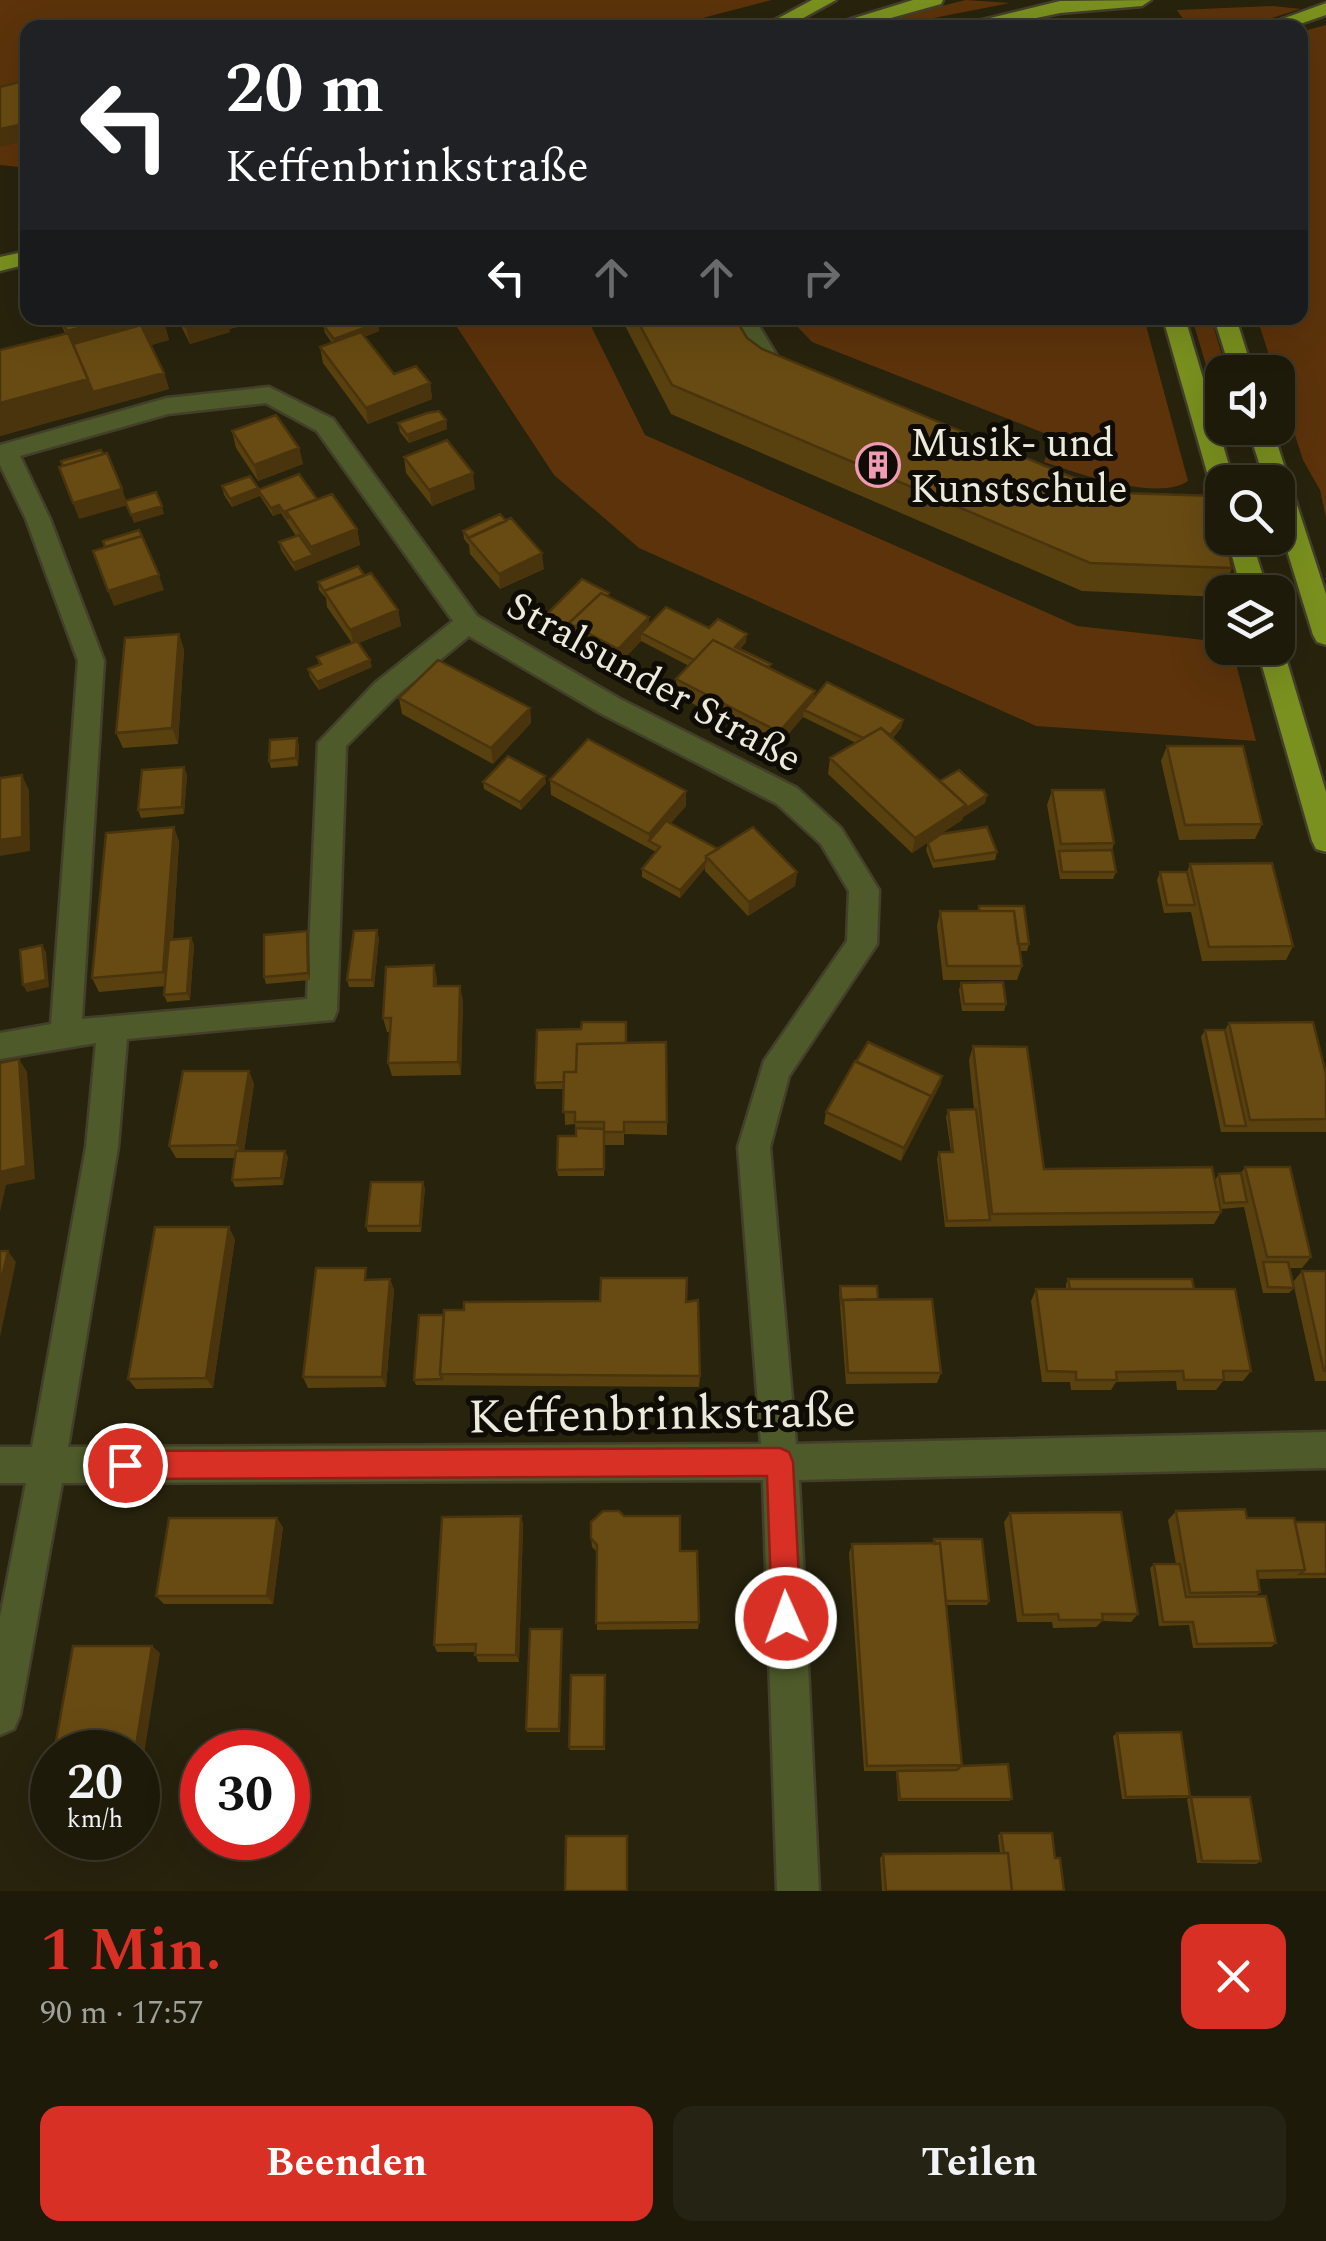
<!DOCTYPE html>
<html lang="de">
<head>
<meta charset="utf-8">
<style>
	body { margin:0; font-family:Spectral,serif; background:#252313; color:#f1f3f6; height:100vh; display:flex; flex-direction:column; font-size:38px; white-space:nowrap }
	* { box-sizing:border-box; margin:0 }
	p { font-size:32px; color:#a0a19c }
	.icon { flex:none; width:55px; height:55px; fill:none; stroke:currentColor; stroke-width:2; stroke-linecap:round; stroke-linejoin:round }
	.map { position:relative; height:1891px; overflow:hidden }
	.sheet { display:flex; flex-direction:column; background:#1d1a0a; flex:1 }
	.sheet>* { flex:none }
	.guide { position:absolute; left:20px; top:20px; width:1288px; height:305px; border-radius:20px; box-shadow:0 10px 40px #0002,0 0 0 2px #3b382b; background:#202124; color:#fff; overflow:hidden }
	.buttons { position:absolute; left:1205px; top:355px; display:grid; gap:20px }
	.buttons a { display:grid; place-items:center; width:90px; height:90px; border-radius:20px; background:#1d1a0a; box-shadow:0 10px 40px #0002,0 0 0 2px #3b382b; font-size:50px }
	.speed { position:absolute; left:30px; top:1730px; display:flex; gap:20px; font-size:50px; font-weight:700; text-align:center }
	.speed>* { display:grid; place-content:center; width:130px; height:130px; border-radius:50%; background:#1d1a0a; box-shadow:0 10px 40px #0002,0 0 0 2px #3b382b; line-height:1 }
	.speed small { font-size:25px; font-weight:400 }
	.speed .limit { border:15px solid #d22; background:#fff; color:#111 }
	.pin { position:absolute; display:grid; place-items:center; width:85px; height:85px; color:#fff; margin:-42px; border:5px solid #fff; border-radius:50%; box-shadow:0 2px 10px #0007 }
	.me { position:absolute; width:110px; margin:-55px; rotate:358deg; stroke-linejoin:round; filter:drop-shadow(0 0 8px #0008) }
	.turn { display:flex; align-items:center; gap:35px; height:210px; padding:0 40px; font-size:45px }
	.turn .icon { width:130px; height:130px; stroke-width:2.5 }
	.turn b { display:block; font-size:70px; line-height:85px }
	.lanes { display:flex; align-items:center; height:95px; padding:0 40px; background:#0003; justify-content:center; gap:50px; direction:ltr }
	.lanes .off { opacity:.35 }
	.round { display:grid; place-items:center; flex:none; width:105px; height:105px; border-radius:20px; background:#252313 }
	.headline { display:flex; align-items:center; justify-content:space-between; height:170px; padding:0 40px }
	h1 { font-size:60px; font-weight:700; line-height:75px; color:#d93025 }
	.button { display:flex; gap:20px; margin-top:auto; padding:20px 40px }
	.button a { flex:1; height:115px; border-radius:20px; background:#d93025; color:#fff; font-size:40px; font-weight:700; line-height:115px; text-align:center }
	.button a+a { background:#252313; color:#f1f3f6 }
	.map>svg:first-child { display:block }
	.green { fill:#5c330b }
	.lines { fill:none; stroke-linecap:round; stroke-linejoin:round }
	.minor-casing { stroke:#433f2a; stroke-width:5 }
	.major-casing { stroke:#433f2a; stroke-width:5 }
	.minor { fill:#4e5a2a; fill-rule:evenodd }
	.major { fill:#7a911f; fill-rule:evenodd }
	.wall { fill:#59400f }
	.shaded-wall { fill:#49340d }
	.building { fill:#684b12; stroke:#49340d; stroke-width:2.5 }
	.route { fill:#d93025; stroke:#8d1f18; stroke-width:2.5 }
	.labels { text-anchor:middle; stroke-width:10; stroke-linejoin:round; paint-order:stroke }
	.poi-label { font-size:40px; fill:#eceadc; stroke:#0e0c04; text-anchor:start }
	.street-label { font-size:40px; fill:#eceadc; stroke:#0e0c04 }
	.near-street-label { font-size:48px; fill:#eceadc; stroke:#0e0c04 }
</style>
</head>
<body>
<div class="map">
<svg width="1326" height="1891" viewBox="0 0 1326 1891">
	<rect width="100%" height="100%" fill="#27230d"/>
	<path class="green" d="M0 0H772L664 28H28L27 168 0 165Z
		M966 0 1010 3 888 27 850 28Z
		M1273 6 1301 9C1271 17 1197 49 1177 10Z
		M1326 25V518L1320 490 1303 460 1257 318H1300V32Z
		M451 318H587L645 435 1077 626 1222 642V648H1232L1256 741 1036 726 639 548 554 475Z
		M789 318H1144L1188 481C1158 502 1077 473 1044 462L1054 437 812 342Z
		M1192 318H1211L1227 372H1222V419Z"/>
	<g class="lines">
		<g class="minor-casing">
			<path id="minor" d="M732 318H754L779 359 802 372 798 377C762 387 746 343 732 318Z
				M269 387 333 419 477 616 620 699 797 788 841 828 879 890 877 944 789 1076 770 1147 796 1444 1326 1432V1468L799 1480 819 1891H777L763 1480 62 1483 20 1715 14 1729 0 1735V1617L26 1483H0V1447H32L86 1147 96 1043 0 1059V1033L51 1024 78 661 26 519 0 465V445L167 398ZM266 403 317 431 453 621 375 683 318 743 307 999 82 1019 104 661 50 519 20 456 168 414ZM469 636 600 713 777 804 821 844 849 891 847 941 764 1061 738 1147 761 1444 68 1447 118 1147 127 1039 333 1020 337 1011 346 746 395 697Z"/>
		</g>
		<g class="major-casing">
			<path id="major" d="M812 0H836L785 28H760Z
				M913 0H943L941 4 855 28H822Z
				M1151 0 1142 6 1060 13 988 28H949L1060 1Z
				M1326 3V15L1288 28H1258Z
				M28 251V264L0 271V257Z
				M1163 318H1185L1234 482H1222V491L1213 489 1210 483Z
				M1214 318H1236L1253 372H1231Z
				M1248 428H1272L1326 594V645L1317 642 1313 635 1278 521V482H1265Z
				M1227 538H1251L1268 592H1242Z
				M1278 641 1283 648 1326 792V852L1316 849 1312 841 1257 648H1278Z"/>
		</g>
		<use href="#minor" class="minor"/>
		<use href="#major" class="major"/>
	</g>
	<path class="wall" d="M58 318H163L169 340 151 345 164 373 169 389 0 436V350L65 333Z
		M177 318H240L242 326 229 329 230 332 190 344Z
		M621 318H735L747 338 762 349 1232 568 1221 597 1082 591 671 414Z
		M378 323 379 331 364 337 394 374 430 383 432 399 368 424 323 363 320 347 332 343 325 333 323 325Z
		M446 420 447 429 409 443 400 432 398 423Z
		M232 431 299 448 303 464 258 481 236 448Z
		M404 457 475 489 432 506 406 473Z
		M222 486 258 488V490L317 499 357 529 360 545 295 571 281 550 279 542 296 536 281 513 273 516 260 496 232 507 224 495Z
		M463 531 544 569 500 589 470 554 469 545 464 539Z
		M364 575 398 610 401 626 358 643 372 667 319 690 310 677 308 669 319 665 317 657 352 643 327 607 326 598 319 590 318 582Z
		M609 597 649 625 709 628 746 642 740 649 814 698 903 720 901 728 893 738 940 781 987 795 985 803 963 817 962 820 912 853 828 774 830 758 856 743 803 717 777 747 676 695V679L689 666 641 641 619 664 545 624V616Z
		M179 634 184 650 178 744 123 748 116 733Z
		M399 698 530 708 531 723 493 764 402 714Z
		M297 738 299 746 298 766 271 768 269 761Z
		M1167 746 1262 824 1255 839 1179 840 1161 761Z
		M184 767 187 775 184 814 141 818 138 810Z
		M550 780 686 791V806L671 823 718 849 797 872 795 886 748 916 705 871V868L680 898 642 877V869L656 852 551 795Z
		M483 782 546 783 521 810 484 789Z
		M1052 790 1114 843 1112 850 1116 872 1113 879H1060L1047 805Z
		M174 827 179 842 173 939 191 938 194 945 190 1000 167 1002 164 995 165 986 99 992 92 978Z
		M928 843 997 852 995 860 933 868 926 850Z
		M1190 864 1293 946 1286 960 1202 961 1191 912 1164 913 1157 880 1160 872H1187Z
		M979 906 1029 944 1027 951H1019L1022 966 1017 980H943L937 926 940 911H978Z
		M307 931 309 938 310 980 266 984 264 977Z
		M379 938 374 987H349L347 980Z
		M434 965 437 986 463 1000 461 1075 392 1076 388 1063 390 1032H387L383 1018Z
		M961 983 1006 1004 1004 1011H962L959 990Z
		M1229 1023 1326 1074V1132H1221L1201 1037 1205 1030H1225Z
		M666 1042 667 1135 624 1134V1145H605L604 1176H558L557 1170 576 1136 575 1124 565 1125 564 1089H536L535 1083 626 1043Z
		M973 1046 1044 1169 1221 1212 1214 1224 945 1227 937 1158 939 1152H951L946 1117 948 1110H974L969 1060Z
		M249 1071 254 1084 244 1151 288 1157 283 1185 235 1187 232 1180 235 1158H176L169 1146Z
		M941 1083 901 1161 824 1124 826 1112Z
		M1245 1167 1311 1257 1302 1268H1289L1294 1288 1289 1293H1263L1244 1207 1221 1209 1215 1180 1219 1174 1241 1173Z
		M425 1188 421 1232H368L366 1226Z
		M235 1239 213 1388 136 1389 128 1379Z
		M1302 1271H1326V1381H1315L1293 1282Z
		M390 1279 394 1290 386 1387 308 1388 303 1377 370 1280Z
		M1068 1279 1194 1289 1251 1371 1243 1381H1223L1216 1390H1177L1176 1381 1116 1382 1111 1390H1071L1070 1382H1042L1031 1301 1036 1289H1066V1284Z
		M840 1286 941 1373 937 1383 846 1384 839 1292Z
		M686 1302 700 1376 699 1387 416 1385 414 1380 444 1315Z
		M1176 1511 1247 1518 1295 1522H1326V1578L1258 1579 1260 1592 1256 1596 1276 1643 1271 1647 1193 1648 1189 1625 1159 1626 1150 1568 1154 1564H1176L1168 1520Z
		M1010 1513 1138 1614 1131 1622 1102 1621 1096 1627 1053 1628 1052 1622H1017L1004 1522Z
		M521 1516 523 1525 519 1662H478L475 1652H437L434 1645Z
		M624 1516 699 1622 698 1629 597 1630V1552L592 1547 591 1538Z
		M283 1527 273 1604H164L156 1596Z
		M934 1539 989 1601 987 1605H946L962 1765 1012 1799 1009 1801H898L896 1771H864L849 1553 852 1544H932Z
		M562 1629 560 1732H527L526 1729Z
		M605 1675V1750H570L569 1747Z
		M1117 1733 1190 1796 1186 1798 1122 1799 1113 1736Z
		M1191 1797 1261 1861 1256 1864 1197 1863 1187 1799Z
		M1001 1833 1055 1858 1064 1891H882L880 1858 883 1854 1000 1853 998 1835Z"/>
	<path class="shaded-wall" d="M28 123V140L0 147V129Z
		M118 318H139L146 342 77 361 67 331Z
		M140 318H163L169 340 148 346Z
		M221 318H240L242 326 229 329 230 332 190 344 186 327Z
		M378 323 379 331 335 347 334 339Z
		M164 373 169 389 0 436V403L88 379Z
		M430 383 432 399 368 424 366 408Z
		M446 420 447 429 409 443 407 435Z
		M299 448 303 464 258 481 254 465Z
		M473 473 475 489 432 506 429 490Z
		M258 488 260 496 232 507 230 499Z
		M122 489 128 505 79 519 73 503Z
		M279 505 281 513 273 516 271 508Z
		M162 506 164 514 134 523 131 515Z
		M357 529 360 545 295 571 293 563 313 555 311 547Z
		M542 553 544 569 500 589 499 574Z
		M159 575 164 590 114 606 108 591Z
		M398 610 401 626 354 645 350 630Z
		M649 617V633H641V641L619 664 618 649Z
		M179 634 184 650 178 744 172 728Z
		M747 634 746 642 735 655V647Z
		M370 660 372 667 319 690 317 682Z
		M815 691 813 706 804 710 803 717 777 747 779 732Z
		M530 708 531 723 493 764 491 748Z
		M903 720 901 728 884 748 886 740Z
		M297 738 299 746 298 766 296 758Z
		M184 767 187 775 184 814 182 807Z
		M22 775 29 790 30 851 0 856V840Z
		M545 776 546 783 521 810 520 802Z
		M686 791V806L653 843 649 841V848V834Z
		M987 795 985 803 963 817 962 820 912 853 915 838 966 805Z
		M174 827 179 842 170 986 163 972Z
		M706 861 705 868 680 898V890Z
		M797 872 795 886 748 916 749 902Z
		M377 930 379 938 374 987 372 980Z
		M307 931 309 938 310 980 308 973Z
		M191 938 194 945 190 1000 187 993Z
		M42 945 46 952 49 987 27 992 23 985Z
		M434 965 437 979 436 1000 434 986Z
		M460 986 463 1000 461 1075 458 1062Z
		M19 1059 27 1072 35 1179 6 1185 0 1212V1172Z
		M249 1071 254 1084 243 1158 237 1145Z
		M942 1076 941 1083 901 1161 904 1148Z
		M285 1151 288 1157 283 1185 281 1178Z
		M423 1182 425 1188 421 1232 420 1226Z
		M229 1227 235 1239 213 1388 206 1378Z
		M8 1251 16 1262 0 1337V1285Z
		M390 1279 394 1290 386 1387 382 1377Z
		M521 1516 523 1525 519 1662 516 1655Z
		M277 1518 283 1527 273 1604 267 1596Z
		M152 1646 160 1653 141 1774 138 1771V1752H135Z"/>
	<path class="building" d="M27 80 28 123 0 129V87Z
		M61 318H118L67 331Z
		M181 318H221L186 327Z
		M344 318H373L378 323 334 339 323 325Z
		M636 318H735L747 338 762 349 1096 487 1122 493 1218 496 1222 520V538H1226L1232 568 1090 563 672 385Z
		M141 325 164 373 93 392 73 344Z
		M361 332 394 374 416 366 430 383 366 408 320 347Z
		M68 333 88 379 0 403V350Z
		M439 411 446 420 407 435 398 423 427 413Z
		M276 415 299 448 254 465 232 431Z
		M447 440 473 473 429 490 404 457Z
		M101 450 103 454 63 466 61 461Z
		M107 453 122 489 73 503 59 467Z
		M299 474 317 499 286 511 288 519 279 505 271 508 258 490Z
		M250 476 258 488 230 499 222 486Z
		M156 492 162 506 131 515 125 501Z
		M332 494 357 529 311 547 286 511Z
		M500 514 506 521 469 538 463 531Z
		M511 518 542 553 499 574 468 538Z
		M139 530 142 536 105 547 103 541Z
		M299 535 313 555 293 563 279 542Z
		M142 536 159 575 108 591 93 551Z
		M358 566 364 575 324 591 318 582Z
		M371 573 398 610 350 630 324 591Z
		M582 579 609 593 607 596 601 593 569 623 570 629 545 616Z
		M601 593 649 617 618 649 569 623Z
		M666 607 709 628 718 619 747 634 735 647 771 664 768 667 713 640 694 660 641 633Z
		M179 634 172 728 116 733 125 638Z
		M713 640 815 691 779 732 676 679Z
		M357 641 370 660 317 682 308 669 321 664 317 657Z
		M438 660 530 708 491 748 399 698Z
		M827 682 903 720 890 735 881 728 863 738 804 710Z
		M881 728 966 805 915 838 830 758Z
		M297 738 296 758 269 761 270 740Z
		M588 739 686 791 649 834 550 780Z
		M1167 746H1243L1262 824 1185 825Z
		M508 756 545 776 520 802 483 782Z
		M184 767 182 807 138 810 142 770Z
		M959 770 987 795 965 809 966 805 940 781Z
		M22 775V837L0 840V778Z
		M1052 790H1104L1114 843 1061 844Z
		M666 821 718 849 706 856V861L680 890 642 869 660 847 649 841Z
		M174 827 163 972 92 978 106 833Z
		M753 827 797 872 749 902 706 856Z
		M987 827 997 852 934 861 928 843 941 834Z
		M1112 850 1116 872H1062L1059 851Z
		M1272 863 1293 946 1209 947 1190 864Z
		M1160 872H1187L1195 905H1167Z
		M979 906H1024L1029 944H1018L1014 911H979Z
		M940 911H1014L1022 966H947Z
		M377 930 372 980H347L354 931Z
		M307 931 308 973 264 977V935Z
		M191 938 187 993 164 995 169 940Z
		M42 945 46 980 23 985 20 950Z
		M434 965V986H460L458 1062 388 1063 391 1018H383L386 967Z
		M1003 982 1006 1004H964L961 983Z
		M582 1022H626V1043L577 1044 576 1072H564V1082L535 1083 537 1030 581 1029Z
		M1313 1022 1326 1074V1119L1250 1120 1229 1023Z
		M1205 1030H1225L1246 1126H1225Z
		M666 1042 667 1122H624V1132H604V1122H575V1112H563L564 1072H576L577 1044Z
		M868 1042 942 1076 930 1099 931 1096 856 1062Z
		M973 1046 1027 1047 1044 1169 1212 1167 1221 1212 992 1214Z
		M19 1059 26 1166 0 1172V1063Z
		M855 1061 931 1096 904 1148 826 1112Z
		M183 1071H249L237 1145 169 1146Z
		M976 1109 990 1220 947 1221 939 1152H953L948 1110Z
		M576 1128 604 1129V1169L557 1170 558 1136H576Z
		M236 1151H285L281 1178 232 1180Z
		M1245 1167H1290L1311 1257H1267Z
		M1241 1173 1247 1202 1224 1203 1219 1174Z
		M371 1182H423L420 1226H366Z
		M155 1227H229L206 1378 128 1379Z
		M0 1251H8L0 1285Z
		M1263 1262H1288L1294 1288 1268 1287Z
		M316 1268H366L365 1280 390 1279 382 1377H303Z
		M1302 1271H1326V1371H1324Z
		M601 1278H687L686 1302 698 1300 700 1376 440 1374 444 1310H464V1302L600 1301Z
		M1068 1279H1192L1194 1289H1070Z
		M840 1286H877L878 1299 843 1300 842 1305Z
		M1036 1289H1235L1251 1371H1223L1224 1380H1184L1183 1371 1116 1372 1117 1380H1076V1372L1047 1371Z
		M932 1299 941 1373H848L843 1300Z
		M419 1315H444L440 1374 442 1379 414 1380Z
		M1245 1509 1247 1518H1294L1305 1570 1257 1571 1260 1592 1190 1593 1176 1511Z
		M603 1511H619L624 1516H680V1551H697L699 1622 596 1623 597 1545 591 1538V1522Z
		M1121 1512 1138 1614H1102L1103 1620H1059L1058 1614 1023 1615 1010 1513Z
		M521 1516 516 1655H475L476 1644 434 1645 442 1517Z
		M169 1518H277L267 1596H156Z
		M1295 1522H1326V1574H1300L1305 1570Z
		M934 1539H982L989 1601H946L940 1543 935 1544Z
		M940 1543 962 1765 867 1766 852 1544Z
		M1154 1564H1180L1186 1597 1266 1596 1276 1643 1197 1644 1193 1622H1163Z
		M530 1629H562L559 1729H526Z
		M73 1646H152L135 1752H54Z
		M571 1675H605L604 1747H569Z
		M1181 1732 1190 1796 1126 1797 1117 1733Z
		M1008 1764 1012 1799H900L897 1771 957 1770 961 1766Z
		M1191 1797H1250L1261 1861H1202Z
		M1001 1833H1052L1055 1858H1060L1064 1891H1012L1008 1853H1004Z
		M566 1836H627V1891H565Z
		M1008 1853 1012 1891H886L883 1854Z"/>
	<path class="route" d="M780 1448 789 1452 793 1462 801 1618 796 1628 786 1632 776 1628 772 1618 767 1476 125 1479 116 1475 112 1465 116 1455 125 1451Z"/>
	<defs>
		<g id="building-ring" transform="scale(2.25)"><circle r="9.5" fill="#0e0c04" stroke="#f09ab6" stroke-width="1.5"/><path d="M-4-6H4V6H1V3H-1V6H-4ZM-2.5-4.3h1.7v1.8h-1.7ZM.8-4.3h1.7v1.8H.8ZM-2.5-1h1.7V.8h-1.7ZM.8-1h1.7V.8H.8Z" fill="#f09ab6"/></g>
	</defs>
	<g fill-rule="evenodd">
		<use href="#building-ring" x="878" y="465"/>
	</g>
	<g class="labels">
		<g class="poi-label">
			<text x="910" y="456">Musik- und<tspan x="910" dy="46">Kunstschule</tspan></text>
		</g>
		<g class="street-label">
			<text transform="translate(655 681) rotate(29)" y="14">Stralsunder Straße</text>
		</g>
		<g class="near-street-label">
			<text transform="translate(662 1412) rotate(-1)" y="17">Keffenbrinkstraße</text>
		</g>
	</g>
</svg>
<div class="buttons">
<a><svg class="icon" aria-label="sound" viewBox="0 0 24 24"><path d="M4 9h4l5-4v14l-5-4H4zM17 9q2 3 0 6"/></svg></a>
<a><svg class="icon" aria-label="search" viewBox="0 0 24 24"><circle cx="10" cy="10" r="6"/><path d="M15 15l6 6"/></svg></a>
<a><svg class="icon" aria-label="layers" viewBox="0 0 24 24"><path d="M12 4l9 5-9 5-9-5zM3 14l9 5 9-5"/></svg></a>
</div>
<div class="speed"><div>20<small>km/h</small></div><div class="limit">30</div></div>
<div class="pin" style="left:125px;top:1465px;background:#d93025"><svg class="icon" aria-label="arrive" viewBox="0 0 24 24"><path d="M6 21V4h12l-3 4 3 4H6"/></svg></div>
<svg class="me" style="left:786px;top:1618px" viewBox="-20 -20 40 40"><circle r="17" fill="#d93025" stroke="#fff" stroke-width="3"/><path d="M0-11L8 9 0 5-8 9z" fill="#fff"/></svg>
<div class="guide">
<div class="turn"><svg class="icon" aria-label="left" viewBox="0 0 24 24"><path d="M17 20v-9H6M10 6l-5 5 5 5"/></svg><div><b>20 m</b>Keffenbrinkstraße</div></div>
<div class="lanes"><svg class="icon" aria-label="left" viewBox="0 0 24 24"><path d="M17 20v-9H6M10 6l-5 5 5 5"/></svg><svg class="icon off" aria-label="ahead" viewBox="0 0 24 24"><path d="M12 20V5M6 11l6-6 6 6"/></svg><svg class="icon off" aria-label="ahead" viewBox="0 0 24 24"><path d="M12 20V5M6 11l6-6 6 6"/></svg><svg class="icon off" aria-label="right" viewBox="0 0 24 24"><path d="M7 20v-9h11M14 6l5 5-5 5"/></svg></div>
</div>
</div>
<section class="sheet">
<div class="headline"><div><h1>1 Min.</h1><p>90 m · 17:57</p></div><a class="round" style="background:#d93025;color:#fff"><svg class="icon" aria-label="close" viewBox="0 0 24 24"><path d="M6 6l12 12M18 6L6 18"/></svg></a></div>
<div class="button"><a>Beenden</a><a>Teilen</a></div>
</section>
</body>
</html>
